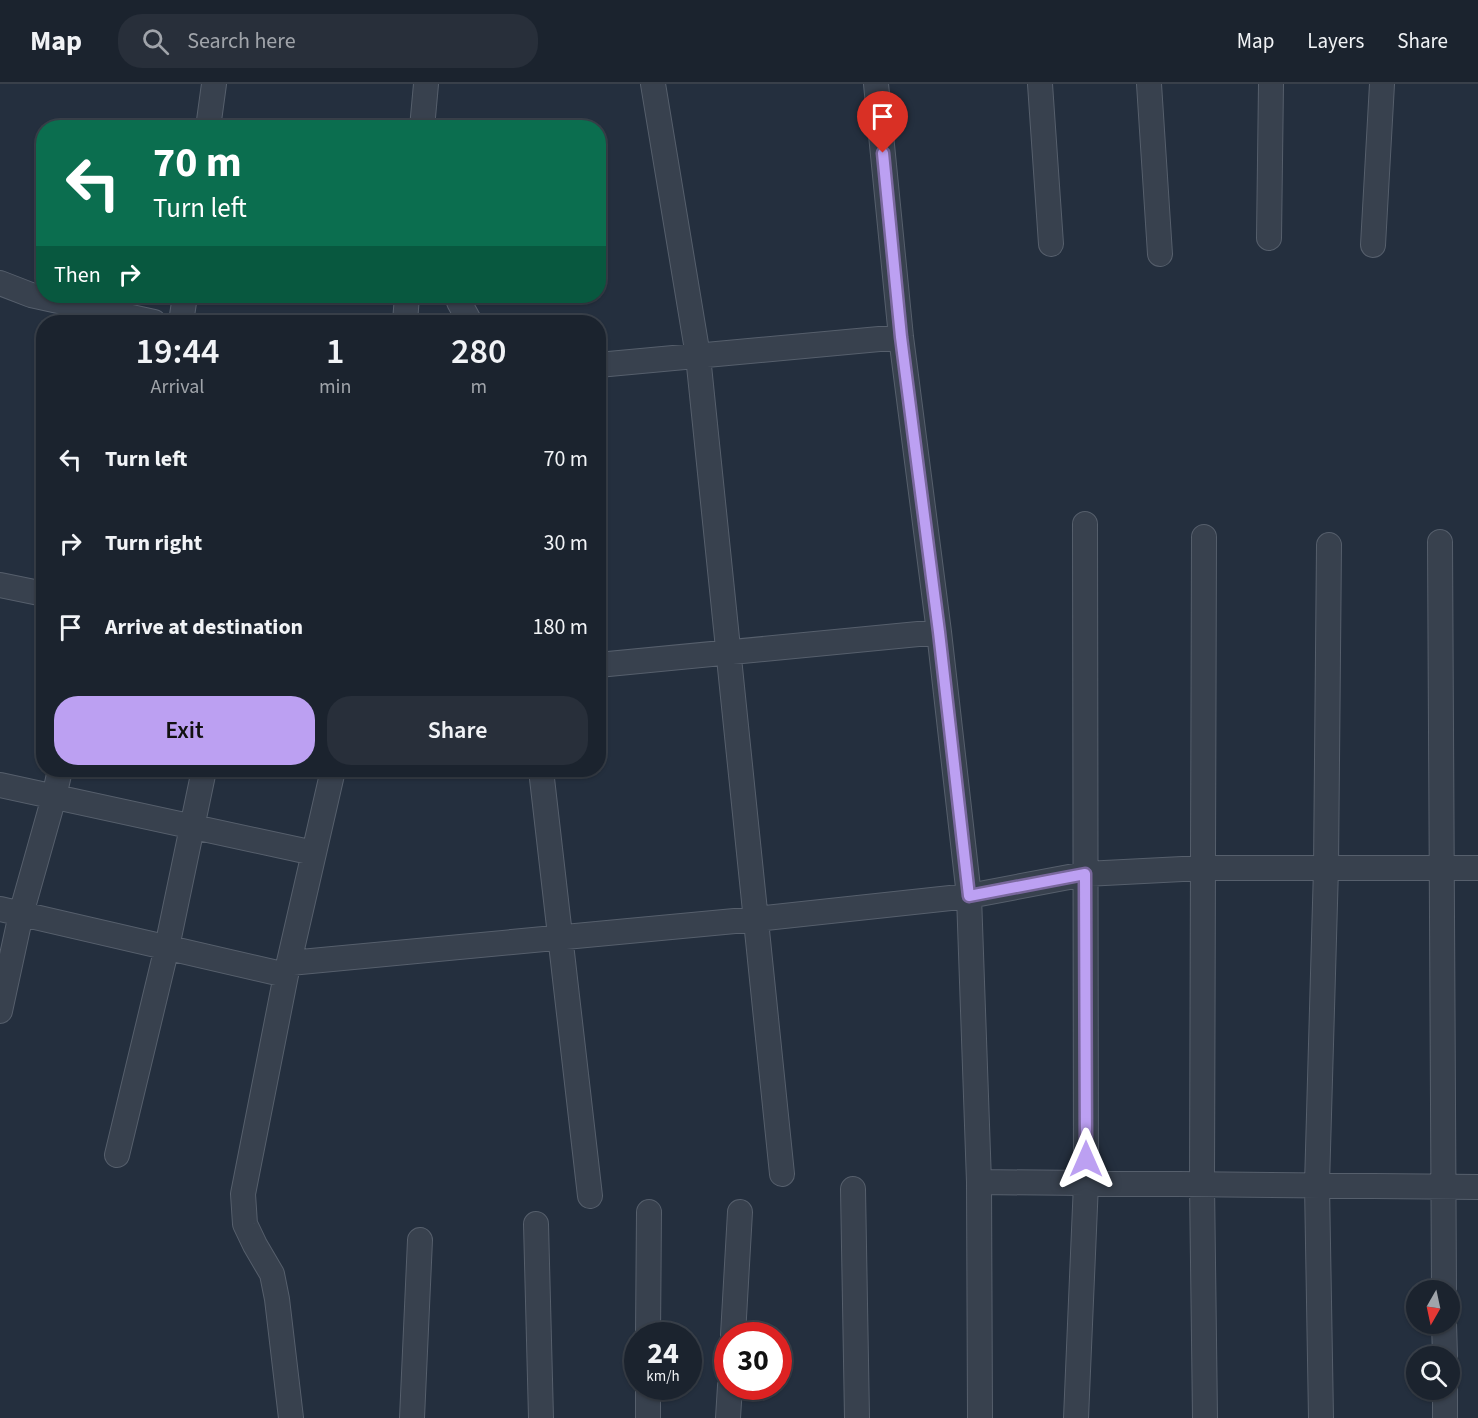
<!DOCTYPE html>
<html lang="en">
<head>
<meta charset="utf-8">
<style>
	body { margin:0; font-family:"Source Sans 3",sans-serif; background:#282f3a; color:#f1f3f6; height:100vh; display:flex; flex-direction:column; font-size:22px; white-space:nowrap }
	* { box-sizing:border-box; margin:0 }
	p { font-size:20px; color:#a0a4aa }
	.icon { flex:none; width:33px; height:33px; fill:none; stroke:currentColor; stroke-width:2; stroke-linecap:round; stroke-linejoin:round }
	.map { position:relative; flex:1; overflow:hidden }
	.sheet { position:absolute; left:36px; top:231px; width:570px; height:462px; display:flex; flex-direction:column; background:#1b232e; border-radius:24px; box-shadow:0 2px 4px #0004,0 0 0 2px #39404a }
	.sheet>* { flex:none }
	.hud { position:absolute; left:36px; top:36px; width:570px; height:183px; border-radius:24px; box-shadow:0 2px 4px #0004,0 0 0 2px #39404a; background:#0b6e4f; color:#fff; overflow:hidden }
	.needle { width:39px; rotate:189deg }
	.fabs { position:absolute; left:1406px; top:1196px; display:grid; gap:12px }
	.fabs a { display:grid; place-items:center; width:54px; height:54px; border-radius:50%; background:#1b232e; box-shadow:0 2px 4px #0004,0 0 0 2px #39404a; font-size:30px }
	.speed { position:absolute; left:624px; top:1238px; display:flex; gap:12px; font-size:30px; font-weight:700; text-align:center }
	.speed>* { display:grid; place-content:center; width:78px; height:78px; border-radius:50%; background:#1b232e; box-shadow:0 2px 4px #0004,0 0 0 2px #39404a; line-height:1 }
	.speed small { font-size:15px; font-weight:400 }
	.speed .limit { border:9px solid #d22; background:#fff; color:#111 }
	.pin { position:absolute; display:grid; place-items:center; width:51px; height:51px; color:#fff; margin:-62px -26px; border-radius:50% 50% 50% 0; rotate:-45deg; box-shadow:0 0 6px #0007 }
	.pin .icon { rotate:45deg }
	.me { position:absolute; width:66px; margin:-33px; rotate:0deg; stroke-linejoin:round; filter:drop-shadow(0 0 4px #0008) }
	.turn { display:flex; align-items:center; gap:21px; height:126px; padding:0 18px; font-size:27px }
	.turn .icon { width:78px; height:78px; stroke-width:2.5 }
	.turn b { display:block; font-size:42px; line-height:51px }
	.then { display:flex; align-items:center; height:57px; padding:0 18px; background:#0003; gap:12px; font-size:22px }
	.eta { display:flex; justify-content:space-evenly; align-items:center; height:102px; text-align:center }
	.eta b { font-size:36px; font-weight:600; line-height:42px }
	.primary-button { display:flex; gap:12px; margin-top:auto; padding:12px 18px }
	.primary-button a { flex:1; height:69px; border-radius:24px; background:#bca0f2; color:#111; font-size:24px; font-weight:600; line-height:69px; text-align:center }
	.primary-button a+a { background:#282f3a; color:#f1f3f6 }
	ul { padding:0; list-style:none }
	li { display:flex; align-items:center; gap:18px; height:84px; padding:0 18px }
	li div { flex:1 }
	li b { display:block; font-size:22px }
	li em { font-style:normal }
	header { display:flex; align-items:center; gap:36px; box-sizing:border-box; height:84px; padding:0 30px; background:#1b232e; border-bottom:2px solid #39404a }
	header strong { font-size:28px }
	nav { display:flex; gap:33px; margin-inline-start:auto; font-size:21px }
	.search { width:420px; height:54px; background:#282f3a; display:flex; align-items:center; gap:15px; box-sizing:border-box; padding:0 21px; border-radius:24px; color:#a0a4aa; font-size:22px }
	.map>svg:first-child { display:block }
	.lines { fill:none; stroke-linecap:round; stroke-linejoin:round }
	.minor-casing { stroke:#565f6c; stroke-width:26 }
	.minor { stroke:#38414e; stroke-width:24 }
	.route-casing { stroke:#7a689d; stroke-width:15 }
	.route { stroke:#bca0f2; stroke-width:10 }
</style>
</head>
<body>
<header>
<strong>Map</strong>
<div class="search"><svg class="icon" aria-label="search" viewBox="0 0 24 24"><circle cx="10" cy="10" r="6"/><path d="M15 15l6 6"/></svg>Search here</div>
<nav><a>Map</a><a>Layers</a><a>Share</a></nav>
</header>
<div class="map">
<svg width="1478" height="1334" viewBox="0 0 1478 1334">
	<rect width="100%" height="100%" fill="#242f3e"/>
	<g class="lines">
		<g class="minor-casing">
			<path id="minor" d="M653 0 698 272 782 1090
				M876 0 901 253 939 548 969 812 979 1098 980 1334
				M1040 0 1051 160
				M1149 0 1160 170
				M208 44 214 0
				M422 44 426 0
				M1269 154 1271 0
				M1373 161 1382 0
				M0 199 31 211 154 238
				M459 218 470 238
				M181 238 185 212
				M405 238 407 212
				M598 281 901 253
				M1204 453 1202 1100 1205 1334
				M1440 458 1444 1206
				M0 501 44 510
				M598 581 939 548
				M541 686 590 1112
				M0 701 314 769
				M0 825 286 891
				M290 879 756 835 969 812 1085 790 1202 784H1478
				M0 927 21 830 54 713 60 686
				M117 1071 167 863 204 686
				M979 1098 1478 1103
				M853 1105 857 1334
				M536 1140 541 1334
				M1444 1239 1445 1272
				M648 1251 649 1128
				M733 1251 740 1128
				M1445 1305V1334
				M291 1334 277 1215 272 1190 255 1161 245 1140 243 1110 286 891 333 686
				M412 1334 420 1156
				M648 1334V1302
				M728 1334 730 1302
				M1076 1334 1086 1099 1085 440
				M1321 1334 1317 1101 1326 784 1329 461"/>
		</g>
		<use href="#minor" class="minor"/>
	</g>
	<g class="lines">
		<g class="route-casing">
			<path id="route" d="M883 69 901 253 939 548 969 812 1085 790 1086 1075"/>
		</g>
		<use href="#route" class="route"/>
	</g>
</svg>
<div class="fabs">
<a><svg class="needle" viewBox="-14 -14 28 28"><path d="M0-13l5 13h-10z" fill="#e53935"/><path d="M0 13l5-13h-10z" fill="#a0a4aa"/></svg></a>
<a><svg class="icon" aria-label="search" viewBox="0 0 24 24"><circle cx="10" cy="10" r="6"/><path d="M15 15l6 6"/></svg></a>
</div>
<div class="speed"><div>24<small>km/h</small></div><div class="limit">30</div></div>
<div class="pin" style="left:883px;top:69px;background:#d93025"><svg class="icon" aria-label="arrive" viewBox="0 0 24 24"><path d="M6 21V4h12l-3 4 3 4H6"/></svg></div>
<svg class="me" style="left:1086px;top:1075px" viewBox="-20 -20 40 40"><path d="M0-17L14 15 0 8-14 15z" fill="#bca0f2" stroke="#fff" stroke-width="4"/></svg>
<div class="hud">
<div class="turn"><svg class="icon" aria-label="left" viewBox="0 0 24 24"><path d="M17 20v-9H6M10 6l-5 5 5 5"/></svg><div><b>70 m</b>Turn left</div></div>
<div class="then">Then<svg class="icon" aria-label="right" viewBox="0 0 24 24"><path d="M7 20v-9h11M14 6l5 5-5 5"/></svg></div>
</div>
<section class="sheet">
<div class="eta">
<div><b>19:44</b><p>Arrival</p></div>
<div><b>1</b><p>min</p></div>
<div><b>280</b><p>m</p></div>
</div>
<ul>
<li><svg class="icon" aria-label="left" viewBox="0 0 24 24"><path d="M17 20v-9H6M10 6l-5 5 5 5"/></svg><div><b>Turn left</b></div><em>70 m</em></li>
<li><svg class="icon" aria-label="right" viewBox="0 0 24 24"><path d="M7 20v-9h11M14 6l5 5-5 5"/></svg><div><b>Turn right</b></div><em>30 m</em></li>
<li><svg class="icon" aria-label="arrive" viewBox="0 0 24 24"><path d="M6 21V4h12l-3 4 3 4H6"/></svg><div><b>Arrive at destination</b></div><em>180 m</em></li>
</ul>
<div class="primary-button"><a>Exit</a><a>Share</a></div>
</section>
</div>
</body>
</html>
